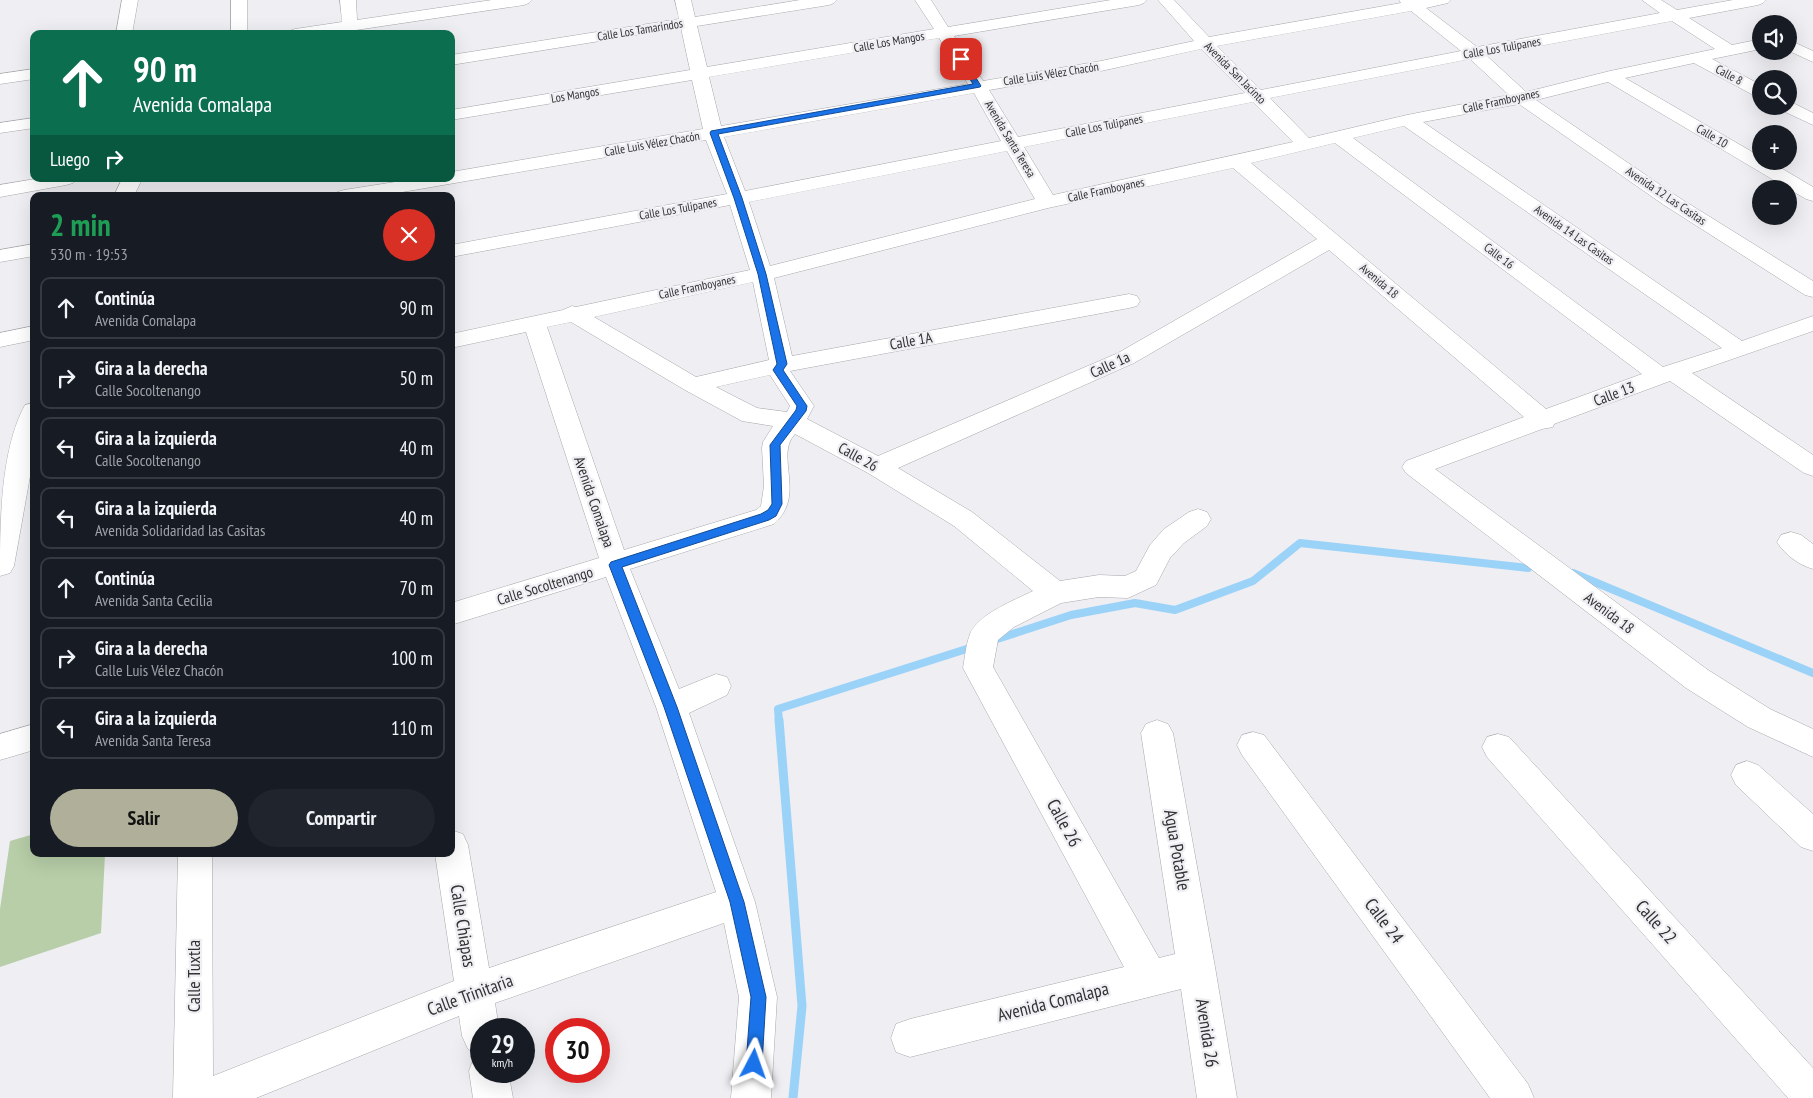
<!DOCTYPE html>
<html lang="es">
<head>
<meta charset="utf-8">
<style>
	body { margin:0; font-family:"PT Sans Narrow",sans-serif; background:#20242c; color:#f1f3f6; height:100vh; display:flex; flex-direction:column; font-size:19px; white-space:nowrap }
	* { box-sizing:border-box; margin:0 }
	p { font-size:16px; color:#9ea1a6 }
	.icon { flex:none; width:28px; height:28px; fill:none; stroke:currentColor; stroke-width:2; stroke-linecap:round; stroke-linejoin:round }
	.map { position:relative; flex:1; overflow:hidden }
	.sheet { position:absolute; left:30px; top:192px; width:425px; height:665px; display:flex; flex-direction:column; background:#171b24; border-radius:10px; box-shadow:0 5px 20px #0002 }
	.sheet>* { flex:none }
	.banner { position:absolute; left:30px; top:30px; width:425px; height:152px; border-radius:10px; box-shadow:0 5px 20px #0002; background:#0b6e4f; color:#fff; overflow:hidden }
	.fabs { position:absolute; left:1752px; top:15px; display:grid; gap:10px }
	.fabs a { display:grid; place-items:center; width:45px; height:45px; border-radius:50%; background:#171b24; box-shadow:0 5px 20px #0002; font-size:25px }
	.speed { position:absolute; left:470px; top:1018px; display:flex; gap:10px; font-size:25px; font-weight:700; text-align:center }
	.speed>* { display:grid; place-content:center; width:65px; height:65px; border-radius:50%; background:#171b24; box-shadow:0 5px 20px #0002; line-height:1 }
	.speed small { font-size:12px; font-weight:400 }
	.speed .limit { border:8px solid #d22; background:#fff; color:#111 }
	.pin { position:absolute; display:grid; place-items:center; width:42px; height:42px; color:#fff; margin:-21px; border-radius:10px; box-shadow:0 2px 8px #0006 }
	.me { position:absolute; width:55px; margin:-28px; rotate:4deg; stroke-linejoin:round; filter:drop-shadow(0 0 4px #0008) }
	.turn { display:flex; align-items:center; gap:18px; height:105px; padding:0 20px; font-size:22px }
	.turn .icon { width:65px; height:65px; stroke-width:2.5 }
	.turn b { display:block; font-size:35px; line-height:42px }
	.then { display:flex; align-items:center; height:48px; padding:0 20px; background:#0003; gap:10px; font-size:19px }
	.round { display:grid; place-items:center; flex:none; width:52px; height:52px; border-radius:26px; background:#20242c }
	.summary { display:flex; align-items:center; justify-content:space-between; height:85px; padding:0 20px }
	h1 { font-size:30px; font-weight:600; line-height:38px; color:#1e9e55 }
	.action { display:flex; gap:10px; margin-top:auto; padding:10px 20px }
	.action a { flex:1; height:58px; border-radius:30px; background:#afaf9a; color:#111; font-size:20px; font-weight:600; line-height:58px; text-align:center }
	.action a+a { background:#20242c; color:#f1f3f6 }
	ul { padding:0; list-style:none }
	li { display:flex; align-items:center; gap:15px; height:62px; margin:0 10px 8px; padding:0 10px; border:2px solid #363941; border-radius:10px }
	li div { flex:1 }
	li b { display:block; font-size:19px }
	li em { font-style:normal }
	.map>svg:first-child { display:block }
	.green { fill:#b7cea8 }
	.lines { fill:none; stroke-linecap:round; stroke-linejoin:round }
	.stream-far1 { stroke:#9bd2f7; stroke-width:8 }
	.stream { stroke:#9bd2f7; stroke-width:9 }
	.minor-casing { stroke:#a8a8ac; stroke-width:1 }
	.minor { fill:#fff; fill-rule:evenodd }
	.route { fill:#1a73e8; stroke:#114b97 }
	.labels { text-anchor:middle; stroke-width:4.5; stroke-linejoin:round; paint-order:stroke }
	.far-street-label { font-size:12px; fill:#323233; stroke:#eeeef3 }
	.street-label { font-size:15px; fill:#323233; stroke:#eeeef3 }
	.near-street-label { font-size:18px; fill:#323233; stroke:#eeeef3 }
</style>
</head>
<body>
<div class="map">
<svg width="1813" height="1098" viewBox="0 0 1813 1098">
	<rect width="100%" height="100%" fill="#eeeef3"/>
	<path class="green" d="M34 834V854H105L101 933 0 967V909L10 841Z"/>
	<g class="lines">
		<path class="stream-far1" d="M1573 573 1813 673
			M991 641 1071 615 1135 603 1175 610 1253 581 1300 543 1528 568
			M779 722 778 709 976 646"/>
		<path class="stream" d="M779 720 802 1006 793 1098"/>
		<g class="minor-casing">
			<path id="minor" d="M122 0H138L132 34H116Z
				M231 0H247V34H231Z
				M340 0H356L357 20 492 0H532L529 3 524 5 329 34H287L289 31 295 29 342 22Z
				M675 0H691L695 17 800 0H837L834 3 829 5 697 26 707 67 934 29 915 0H931L948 27 1111 0H1147L1144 3 1139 5 954 36 983 81 1101 61 1194 41 1158 0H1174L1209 37 1401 3 1399 0H1451L1448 3 1426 8 1477 47 1660 13 1642 0H1661L1677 10 1733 0H1766L1763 3 1758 5 1689 18 1732 45 1761 39V49L1712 59 1761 85V97L1755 96 1694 63 1625 78 1761 157V161H1769L1813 187V201L1806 199 1608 82 1536 100 1678 197 1813 281V297L1805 295 1664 205 1519 104 1423 122 1742 341 1813 316V331L1692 373 1813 455V476L1804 473 1670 381 1554 424 1553 427 1542 429 1435 469 1708 670 1770 709 1813 729V757L1748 727 1686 688 1406 473 1402 467 1406 461 1524 417 1329 250 1134 363 898 468 972 512 1060 581 1099 575 1125 576 1136 571 1150 545 1164 529 1189 512 1198 509 1207 512 1211 519 1207 526 1184 543 1170 558 1156 585 1128 598 1099 597 1061 603 1014 627 998 640 993 667 1159 958 1175 954 1141 733 1146 724 1157 720 1168 724 1173 733 1215 967 1237 1098H1197L1181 989 910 1057 896 1052 891 1038 896 1024 910 1019 1124 967 963 668C965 657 966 644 970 634 978 614 1015 600 1033 591L954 526 868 473 795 434C774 456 807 495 774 524L630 569 679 689 716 674 727 677 731 686 727 695 689 713 755 902 777 997 771 1098H731L739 997 724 923 495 1003 499 1029H481V1071H508L513 1098H473L469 1071 474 1057 480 1055 468 1049 462 1036 459 1016 256 1098H173L178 854H212L213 1076 454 981 435 854H451V830L463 834 468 845 489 968 716 892 656 707 606 577 451 625V603L599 558 526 332 451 348V334L563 310 572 306 576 307 750 270 730 205 451 257V245L727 194 706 140 379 196H334L337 192 344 190 414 179H451V172L703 129 692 80 451 120V110L690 70 681 28 451 65V55L679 19ZM1411 11 1461 51 1261 90 1217 46ZM1672 21 1715 49 1610 71 1526 92 1487 56ZM939 38 968 84 721 126 709 77ZM1201 49 1245 93 1018 137 989 90 1101 71ZM1470 59 1509 95 1407 115 1309 138 1270 98ZM974 93 1001 141 745 191 724 137ZM1253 102 1293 142 1053 195 1024 147ZM1404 126 1722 348 1663 367 1353 138ZM1335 143 1642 374 1546 409 1251 163ZM1007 151 1035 199 770 266 749 202ZM1233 168 1317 239 1118 353 878 456 807 419 814 406 790 371 1129 308 1137 306 1140 301 1137 296 1129 294 792 356 774 278 1048 208ZM753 282 769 360 696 377 594 317ZM571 322 685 390 742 421 773 426 763 442 762 448 764 486 761 506 756 510 624 550 547 327ZM770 375 790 406 787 412 757 408 716 387Z
				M1789 40 1813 51V62L1789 51Z
				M34 69V79L0 84V74Z
				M1789 101 1813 113V125L1781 110 1778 106H1789Z
				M34 118V128L0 133V123Z
				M35 179H76L73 183 66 185 0 197V185Z
				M122 179H142L134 196H114Z
				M34 244V256L0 262V250Z
				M34 326V340L0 347V333Z
				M34 403V454L14 566 10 573 0 576C0 525 0 450 25 405Z
				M1791 532 1801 535 1813 544V569C1799 565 1785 555 1777 542L1781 535Z
				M34 724V750L0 760V734Z
				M1253 732 1264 735 1528 1084 1534 1098H1490L1242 755 1237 745 1242 735Z
				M1498 734 1509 737 1813 1068V1098H1788L1487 757 1482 747 1487 737Z
				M1747 761 1758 765 1813 814V851L1801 847 1736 785 1731 775 1736 765Z"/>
		</g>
		<use href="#minor" class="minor"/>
	</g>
	<path class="route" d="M961 57 964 59 981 86 980 87 718 134 742 198 766 274 787 364 783 370 807 406 806 411 780 445 782 504 776 516 769 520 622 567 677 707 744 902 766 997 762 1064 759 1070 754 1073 748 1070 746 1064 751 997 730 902 664 707 609 565 611 562 761 514 768 510 772 504 770 445 796 410 797 406 773 370 777 364 758 274 734 198 710 133 711 131 973 84 957 59Z"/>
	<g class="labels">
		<g class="far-street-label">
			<text transform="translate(640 30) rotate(-9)" y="4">Calle Los Tamarindos</text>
			<text transform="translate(889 42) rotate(-10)" y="4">Calle Los Mangos</text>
			<text transform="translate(1502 48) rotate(-10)" y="4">Calle Los Tulipanes</text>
			<text transform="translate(1235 73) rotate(45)" y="4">Avenida San Jacinto</text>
			<text transform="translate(1051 74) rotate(-9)" y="4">Calle Luis Vélez Chacón</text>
			<text transform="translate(1729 75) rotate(28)" y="4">Calle 8</text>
			<text transform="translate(575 95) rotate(-9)" y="4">Los Mangos</text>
			<text transform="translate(1501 101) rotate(-12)" y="4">Calle Framboyanes</text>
			<text transform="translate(1104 126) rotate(-11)" y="4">Calle Los Tulipanes</text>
			<text transform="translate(1712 136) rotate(31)" y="4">Calle 10</text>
			<text transform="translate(1010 139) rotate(59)" y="4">Avenida Santa Teresa</text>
			<text transform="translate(652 144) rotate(-10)" y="4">Calle Luis Vélez Chacón</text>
			<text transform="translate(1106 190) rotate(-12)" y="4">Calle Framboyanes</text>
			<text transform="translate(1666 196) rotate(34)" y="4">Avenida 12 Las Casitas</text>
			<text transform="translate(678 209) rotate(-10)" y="4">Calle Los Tulipanes</text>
			<text transform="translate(1574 235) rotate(35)" y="4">Avenida 14 Las Casitas</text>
			<text transform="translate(1499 256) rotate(37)" y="4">Calle 16</text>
			<text transform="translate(1379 281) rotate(40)" y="4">Avenida 18</text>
			<text transform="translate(697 287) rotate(-12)" y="4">Calle Framboyanes</text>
		</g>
		<g class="street-label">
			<text transform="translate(911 341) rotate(-10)" y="5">Calle 1A</text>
			<text transform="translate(1110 365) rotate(-25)" y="5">Calle 1a</text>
			<text transform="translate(1614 394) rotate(-21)" y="5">Calle 13</text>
			<text transform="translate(858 457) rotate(29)" y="5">Calle 26</text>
			<text transform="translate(594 502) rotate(71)" y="5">Avenida Comalapa</text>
			<text transform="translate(545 586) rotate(-17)" y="5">Calle Socoltenango</text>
			<text transform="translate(1609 613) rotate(37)" y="5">Avenida 18</text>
		</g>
		<g class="near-street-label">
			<text transform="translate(1064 823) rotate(61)" y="6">Calle 26</text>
			<text transform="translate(1177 850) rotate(80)" y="6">Agua Potable</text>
			<text transform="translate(1384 921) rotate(53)" y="6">Calle 24</text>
			<text transform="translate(1656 922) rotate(48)" y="6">Calle 22</text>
			<text transform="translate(463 926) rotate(81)" y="6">Calle Chiapas</text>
			<text transform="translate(194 976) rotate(-90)" y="6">Calle Tuxtla</text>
			<text transform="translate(470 995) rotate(-20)" y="6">Calle Trinitaria</text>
			<text transform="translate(1053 1002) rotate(-14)" y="6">Avenida Comalapa</text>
			<text transform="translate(1207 1033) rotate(81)" y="6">Avenida 26</text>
		</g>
	</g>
</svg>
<div class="fabs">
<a><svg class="icon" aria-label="sound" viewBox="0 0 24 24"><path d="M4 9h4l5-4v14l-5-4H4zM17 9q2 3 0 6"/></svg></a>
<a><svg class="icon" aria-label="search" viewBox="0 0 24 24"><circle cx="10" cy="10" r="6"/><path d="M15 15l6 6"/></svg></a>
<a>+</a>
<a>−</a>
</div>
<div class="speed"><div>29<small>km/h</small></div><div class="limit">30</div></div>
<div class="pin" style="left:961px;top:59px;background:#d93025"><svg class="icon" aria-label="arrive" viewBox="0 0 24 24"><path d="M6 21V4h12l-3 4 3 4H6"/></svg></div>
<svg class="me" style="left:754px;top:1064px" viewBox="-20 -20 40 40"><path d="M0-17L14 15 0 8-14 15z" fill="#1a73e8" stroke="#fff" stroke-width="4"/></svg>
<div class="banner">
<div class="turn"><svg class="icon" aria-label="ahead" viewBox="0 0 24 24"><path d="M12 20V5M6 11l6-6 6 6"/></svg><div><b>90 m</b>Avenida Comalapa</div></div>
<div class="then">Luego<svg class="icon" aria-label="right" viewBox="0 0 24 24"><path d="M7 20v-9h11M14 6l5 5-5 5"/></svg></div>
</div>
<section class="sheet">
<div class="summary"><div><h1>2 min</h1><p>530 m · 19:53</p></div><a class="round" style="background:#d93025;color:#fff"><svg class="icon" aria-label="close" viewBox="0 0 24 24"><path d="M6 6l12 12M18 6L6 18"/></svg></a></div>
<ul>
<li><svg class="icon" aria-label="ahead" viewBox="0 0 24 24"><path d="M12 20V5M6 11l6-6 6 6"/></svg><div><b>Continúa</b><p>Avenida Comalapa</p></div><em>90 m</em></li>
<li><svg class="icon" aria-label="right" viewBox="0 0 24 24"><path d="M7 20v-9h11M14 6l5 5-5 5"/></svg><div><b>Gira a la derecha</b><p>Calle Socoltenango</p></div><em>50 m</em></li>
<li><svg class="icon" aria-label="left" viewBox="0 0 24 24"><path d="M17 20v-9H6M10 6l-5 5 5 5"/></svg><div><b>Gira a la izquierda</b><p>Calle Socoltenango</p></div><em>40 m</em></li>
<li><svg class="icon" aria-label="left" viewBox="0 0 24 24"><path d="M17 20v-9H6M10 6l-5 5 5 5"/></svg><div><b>Gira a la izquierda</b><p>Avenida Solidaridad las Casitas</p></div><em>40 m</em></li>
<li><svg class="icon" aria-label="ahead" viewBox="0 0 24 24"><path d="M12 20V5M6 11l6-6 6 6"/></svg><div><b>Continúa</b><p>Avenida Santa Cecilia</p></div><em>70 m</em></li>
<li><svg class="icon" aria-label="right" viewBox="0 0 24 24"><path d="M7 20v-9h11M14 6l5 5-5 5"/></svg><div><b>Gira a la derecha</b><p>Calle Luis Vélez Chacón</p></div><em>100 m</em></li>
<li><svg class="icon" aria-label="left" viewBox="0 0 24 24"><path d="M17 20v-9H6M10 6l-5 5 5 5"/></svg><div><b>Gira a la izquierda</b><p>Avenida Santa Teresa</p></div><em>110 m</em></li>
</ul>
<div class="action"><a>Salir</a><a>Compartir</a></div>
</section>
</div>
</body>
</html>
